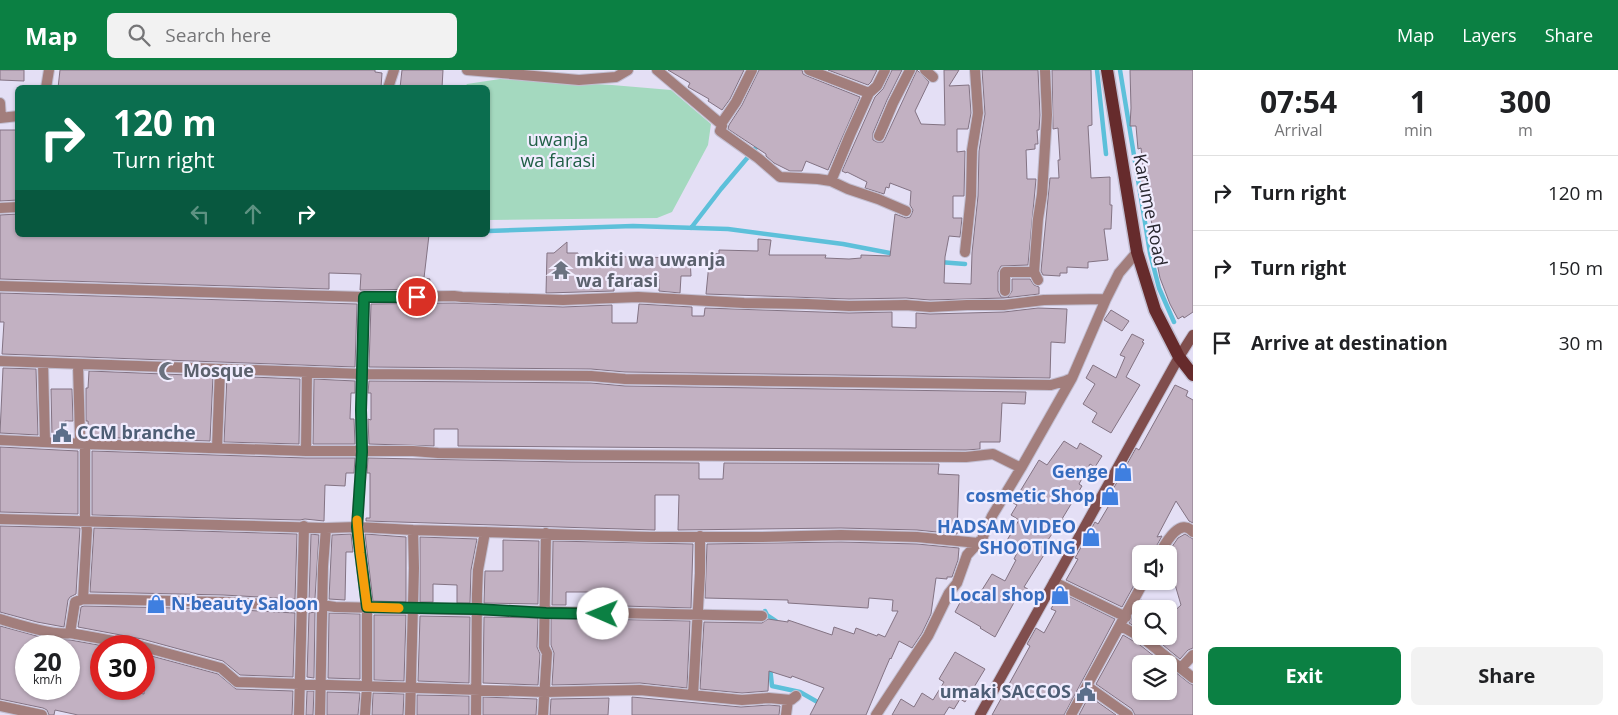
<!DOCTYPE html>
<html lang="en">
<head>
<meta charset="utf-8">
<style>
	body { margin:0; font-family:"Open Sans",sans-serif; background:#f2f2f2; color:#202124; height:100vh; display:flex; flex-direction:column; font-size:19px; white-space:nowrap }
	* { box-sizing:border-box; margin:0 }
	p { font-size:16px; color:#757577 }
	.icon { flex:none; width:28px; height:28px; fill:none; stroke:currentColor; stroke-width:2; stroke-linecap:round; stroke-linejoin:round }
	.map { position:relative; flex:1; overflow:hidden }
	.side { display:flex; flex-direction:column; background:#fff; width:425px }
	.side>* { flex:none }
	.top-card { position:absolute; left:15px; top:15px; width:475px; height:152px; border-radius:8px; box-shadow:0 1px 4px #0004; background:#0b6e4f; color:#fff; overflow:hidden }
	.fabs { position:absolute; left:1132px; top:475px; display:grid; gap:10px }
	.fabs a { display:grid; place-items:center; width:45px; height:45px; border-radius:8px; background:#fff; box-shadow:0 1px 4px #0004; font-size:25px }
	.speed { position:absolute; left:15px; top:565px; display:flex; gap:10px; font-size:25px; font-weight:700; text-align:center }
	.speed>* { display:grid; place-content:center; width:65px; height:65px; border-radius:50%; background:#fff; box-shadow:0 1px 4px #0004; line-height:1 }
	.speed small { font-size:12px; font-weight:400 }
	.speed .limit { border:8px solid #d22; background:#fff; color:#111 }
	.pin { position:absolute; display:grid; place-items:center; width:42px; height:42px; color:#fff; margin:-21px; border:2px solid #fff; border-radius:50%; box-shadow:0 1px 5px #0007 }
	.me { position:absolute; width:55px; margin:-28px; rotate:271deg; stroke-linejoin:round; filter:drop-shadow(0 0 4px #0008) }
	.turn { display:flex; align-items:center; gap:18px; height:105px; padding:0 15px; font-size:22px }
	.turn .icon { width:65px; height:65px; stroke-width:2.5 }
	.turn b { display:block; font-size:35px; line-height:42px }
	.lanes { display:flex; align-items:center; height:48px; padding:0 15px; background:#0003; justify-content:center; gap:25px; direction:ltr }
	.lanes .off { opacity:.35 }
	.eta { display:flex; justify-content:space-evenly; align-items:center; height:85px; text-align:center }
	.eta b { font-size:30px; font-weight:700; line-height:35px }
	.action { display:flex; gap:10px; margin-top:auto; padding:10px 15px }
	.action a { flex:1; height:58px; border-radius:8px; background:#0b8043; color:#fff; font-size:20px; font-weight:700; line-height:58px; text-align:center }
	.action a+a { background:#f2f2f2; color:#202124 }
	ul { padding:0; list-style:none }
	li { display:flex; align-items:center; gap:15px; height:75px; padding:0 15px; border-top:1px solid #e0e0e0 }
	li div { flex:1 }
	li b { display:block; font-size:19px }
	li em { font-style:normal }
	header { display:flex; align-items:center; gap:30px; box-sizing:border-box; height:70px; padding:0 25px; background:#0b8043; color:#fff }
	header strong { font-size:24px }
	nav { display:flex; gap:28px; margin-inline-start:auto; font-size:18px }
	.search { width:350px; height:45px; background:#f2f2f2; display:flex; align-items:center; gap:12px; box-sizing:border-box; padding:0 18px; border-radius:8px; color:#757577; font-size:19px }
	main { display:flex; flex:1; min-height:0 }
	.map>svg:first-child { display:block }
	.green { fill:#a4d9bf }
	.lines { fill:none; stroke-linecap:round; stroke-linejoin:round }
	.stream { stroke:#5dc0da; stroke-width:4.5 }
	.building { fill:#c2b1c2; stroke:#837383; fill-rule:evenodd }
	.street-casing { stroke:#c2bed1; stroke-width:12 }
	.secondary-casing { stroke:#c2bed1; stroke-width:12 }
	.primary-casing { stroke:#c2bed1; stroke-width:15 }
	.street { stroke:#a27e7c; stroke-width:10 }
	.secondary { stroke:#804e4d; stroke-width:10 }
	.primary { stroke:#662b2c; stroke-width:12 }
	.route-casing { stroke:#07532c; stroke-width:12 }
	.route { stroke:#0b8043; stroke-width:9 }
	.slow { stroke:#f59e0b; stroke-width:9 }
	.labels { text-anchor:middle; stroke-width:4.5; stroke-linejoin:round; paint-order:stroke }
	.park-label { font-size:18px; fill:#205f46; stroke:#f1edff }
	.street-label { font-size:18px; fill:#28272f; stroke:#f1edff }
	.worship-label { font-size:18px; font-weight:bold; fill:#5b616d; stroke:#f1edff; text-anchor:start }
	.service-label { font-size:18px; font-weight:bold; fill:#4e5e75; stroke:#f1edff; text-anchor:start }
	.shop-label { font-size:18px; font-weight:bold; fill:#366cbe; stroke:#f1edff; text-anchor:end }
</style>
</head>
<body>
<header>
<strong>Map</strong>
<div class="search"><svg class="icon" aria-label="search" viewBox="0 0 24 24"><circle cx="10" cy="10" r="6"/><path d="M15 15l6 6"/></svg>Search here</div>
<nav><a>Map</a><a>Layers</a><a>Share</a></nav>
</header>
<main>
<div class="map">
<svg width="1193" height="645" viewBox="0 0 1193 645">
	<rect width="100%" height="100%" fill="#e4dff5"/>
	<path class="green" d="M500 9 612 15 671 20 711 54 708 75 672 142 657 148 488 150V18H464L467 14Z"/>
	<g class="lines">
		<path class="stream" d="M1097 0 1106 84
			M1120 0 1150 183 1159 218 1174 252
			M691 158 721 119 759 74
			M488 161 633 156 728 159 843 174 895 184
			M939 192 965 194
			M765 541 767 545 776 551V554
			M770 597 772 616 800 622 821 634"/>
	</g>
	<path class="building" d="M0 0H24V11L0 10Z
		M60 0H375V2L382 3 381 18H58Z
		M402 0H443L442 18H400Z
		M668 0H744L730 29 722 40 708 31 709 29 688 17 690 13Z
		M759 0H802L803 4 807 6 860 27 828 100 806 91 802 101H790L774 93 766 86V84L728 59 729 55 742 35Z
		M828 0H877L871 12 868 15Z
		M892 0H902L887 30 873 63V70L877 72H883L885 69 917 0 929 12 915 41 921 54 945 55 944 0H959L949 16 969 15 971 43 968 59H957V82L965 81 964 126H953V148H962L960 167 949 166 945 187 944 213 971 214 972 183 978 126 979 81 985 44 982 0H1038L1040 45 1039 60H1037L1038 74H1035V79L1026 80 1027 109H1036L1028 195 1001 196 998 202V221L1001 227H1008L1012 221V209H1030L1034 215 1039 217V224L1004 228 930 230 906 228 849 229 706 224 710 183 719 184V180L758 181V169L771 170 769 185H826L825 188 849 189 861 188V185L890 186 895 144 906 148 910 147 912 143 913 140 910 135 911 121 890 113 889 118 886 117 884 124 865 118 867 112 847 102 846 103 842 101 875 27 883 19Z
		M1052 0H1091L1092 55 1088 56 1091 108 1110 107V135H1112L1111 159H1104L1108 190 1088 192V198L1067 197V203H1060V206L1043 205 1041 201 1050 108H1059L1058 90H1060L1058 58 1053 59Z
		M1130 0H1193V242L1184 248 1183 246 1178 249 1170 234 1160 208 1156 188 1162 187 1158 165H1154L1146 124H1144L1141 105H1144L1141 78 1138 79 1136 56H1130L1131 38Z
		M0 60H18V130L0 131Z
		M18 144V165H429L424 208 430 209 428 219 364 220H360L361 204 329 203V219L0 209V145Z
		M567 172V183H578V186L690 188 691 206H681L680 223 659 221V209H636V214H614V221L546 223 547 183H554Z
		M0 223 357 234 355 297 2 284 4 252H0Z
		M454 233 563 237 612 235V253H637L639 234 692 237V246H704L705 238 849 243 892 242V257L916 258V243L930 244 1004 242 1038 238 1067 239 1065 273 1051 272 1050 308 625 302 591 299 369 297 371 234Z
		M1111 240 1129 251 1122 261 1104 250Z
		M1132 264 1144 270 1142 272 1144 273 1126 307 1140 315 1111 363 1092 352 1097 343 1083 334 1095 314 1086 308 1093 295 1116 308 1125 287 1120 285Z
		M3 298 36 299 38 365 0 363Z
		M89 301 213 306 210 371 89 367 88 351H86V318H88Z
		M227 306 300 309 299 374 224 372Z
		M314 309 355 311V323H351L350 349H354L355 374H313Z
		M369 311 591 313 625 316 1026 322 1025 334 1002 333 1000 372H980V379L966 380 458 376V359H434V376L369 374 368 349 371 350V323H368Z
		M1175 315 1188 321 1186 326 1193 330V453L1189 451 1176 431 1157 467 1162 466 1152 484H1141V505L1138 508 1122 537 1066 510 1078 489 1075 488 1095 452 1098 454 1111 432 1107 430 1136 378 1139 380Z
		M51 319H72L73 351H65L66 366H52Z
		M1064 371 1077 379 1080 373 1102 386 1095 397 1090 394 1079 414 1082 416 1062 449 1064 450 1058 461 1055 459 1043 478 1047 480 1024 517 1028 519 1022 530 1017 527 995 567 980 558 981 557 955 542 964 525 975 531 992 504 1005 511 1016 490 1014 489 1019 479 1006 472 1019 450 1011 445 1017 435 1013 433 1039 390 1047 395Z
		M0 377 78 381V444L0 442Z
		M92 381 306 388H355L354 403H346L345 416 325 415 324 451 305 449 300 450 92 445Z
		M368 388 568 392 699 393V409H723L724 393 939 394 938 404 959 405 957 464 917 460 841 458 678 460 679 425H655V460L366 451V448H370V403H367Z
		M0 456 80 458 76 524 70 527 68 530 64 557 37 552 0 542Z
		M94 458 297 464 295 529 223 525 90 522Z
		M311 464 319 465 315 528 309 529Z
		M351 464 353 482H346L345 530 329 529 332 465Z
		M365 464 406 467V532L373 531Z
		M1185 464 1193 469V578L1188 580 1180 589 1152 566H1169V546L1181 535 1174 511 1169 508V484H1167L1178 468Z
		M420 467 477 469 471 500 470 533H457V515L433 514V532H420Z
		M503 470 539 471 538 534 484 533 485 501H503Z
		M553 471 693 474 691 538 589 535 590 522H566V535H552Z
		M841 472 917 474 959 478 958 490 952 507H947V509L936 508 931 544 922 563 912 578 899 571 891 589 890 588 884 602 866 645H810L824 618 792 606 791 608 769 601 768 621 742 623 700 619 704 552 762 553 768 549 788 552V550L832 565 834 557 854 564 856 558 877 566 878 564 885 567 898 541H892L893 530 869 528 868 538 788 533V530L705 528 707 474Z
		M1060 522 1115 549 1064 645H992L1030 576 1027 574 1036 558 1044 563 1056 541 1051 539Z
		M1141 530 1156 539H1141V560L1129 553Z
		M84 536 223 539 295 543 293 607 240 605 223 591 142 569 78 557 81 537Z
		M315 542 314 608 307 607 309 543Z
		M329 543 360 544V609L328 608Z
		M374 545H406L404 611 374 610Z
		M420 546 470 547 469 613 418 611Z
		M484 547 538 548 537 577 540 584 538 615 483 613Z
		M551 548 690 551 687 618 640 613 552 615 554 583 551 575Z
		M0 556 44 568 70 570 104 576H101V609L99 619H117L144 624V584L218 604 236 619 293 621 292 645H78L55 640 54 645H49L47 640 43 638 0 629ZM26 576H69V619H26Z
		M1123 565 1140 575 1164 594H1141V621H1169V597L1189 613 1193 615V645H1135L1132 639 1096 614Z
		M955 582 985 599 965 632 960 629 954 639 949 637 944 645H892L901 629 914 637 922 623 933 630 944 612 939 609Z
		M307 621H314L313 645H306Z
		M327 622 360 623 358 645H327Z
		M373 623 404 624 403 645H372Z
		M417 625 469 626V645H417Z
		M1089 626 1116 645H1079Z
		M483 627 537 629 536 645H483Z
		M632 627 741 637 769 635 780 636 779 645H632Z
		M609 628 608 645H550L551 629Z"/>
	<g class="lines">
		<g class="street-casing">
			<path id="street" d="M467 0 579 10 616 7 628 0
				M657 0 721 54 722 56 720 61 758 88 780 107 818 109 831 111 848 119 878 129 906 141
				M809 0 869 23 850 65 831 111
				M925 0 933 7
				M46 18 49 0
				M388 18 394 0
				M869 23 877 16 885 0
				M0 33 1 48
				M0 48 18 46
				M721 54 736 32 752 0
				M879 66 893 33 910 0
				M0 138 18 137
				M965 182 971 126 972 80 978 43 975 0
				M1038 210 1034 202 1038 149 1042 124 1047 45 1045 0
				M0 216 364 227 454 226 462 227 563 230 638 227 744 233 807 234 849 236 906 235 930 237 967 235H1004L1044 230 1106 229
				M1005 221V202H1034
				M364 227 361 340 362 382 357 457 367 537V616L365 645
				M0 291 362 304 591 306 625 309 1051 315 1065 311 1072 308
				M43 293 45 372
				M78 295 80 367 85 374V450L87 460 83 529
				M0 370 85 374 306 381H413L438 383 568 385 966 387 993 384 1021 398 1072 308 1106 229 1119 203 1137 182
				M217 378 220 299
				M306 381 307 302
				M0 449 326 458 357 457 413 460 650 467H762L841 465 917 467 978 473 982 469 992 446 1021 398
				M1159 484C1165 474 1180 446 1193 462
				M1054 512 1126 547
				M0 549C16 554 55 566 70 563
				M1121 556 1144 569 1193 608
				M141 576 70 563 75 532 83 529 223 532 301 536 322 535 335 537 762 546
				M144 577 221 598 237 612 544 622 640 620 742 630 769 628 791 630 796 626
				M1181 598 1193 585
				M1087 616 1128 645
				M693 625 700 503V466
				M0 636 42 645
				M299 645 304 456
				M320 645 323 496 326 458
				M410 645 414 498 413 460
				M476 645 477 524 478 500 485 462
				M543 645 547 583 544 577 546 463
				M786 645 788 630
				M876 645 928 566 949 523 957 513 967 485 978 473
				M1071 645 1144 511"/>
		</g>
		<g class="secondary-casing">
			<path id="secondary" d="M980 645 1179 287 1193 265"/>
		</g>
		<g class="primary-casing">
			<path id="primary" d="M1107 0 1137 182 1155 240 1179 287 1193 305"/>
		</g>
		<use href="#street" class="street"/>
		<use href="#secondary" class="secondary"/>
		<use href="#primary" class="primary"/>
	</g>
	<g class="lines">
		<g class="route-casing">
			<path id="route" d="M417 227H364L361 340 362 382 357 457 367 537 477 539 546 543 603 544"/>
		</g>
		<use href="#route" class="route"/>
		<path class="slow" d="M357 450 360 483 367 537 399 538"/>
	</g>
	<defs>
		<g id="temple-bare" transform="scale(1.5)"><path d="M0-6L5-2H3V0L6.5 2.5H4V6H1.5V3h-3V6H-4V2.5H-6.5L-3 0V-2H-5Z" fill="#6b7280" stroke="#f1edff" stroke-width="2.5" paint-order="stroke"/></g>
		<g id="mosque-bare" transform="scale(1.5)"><path d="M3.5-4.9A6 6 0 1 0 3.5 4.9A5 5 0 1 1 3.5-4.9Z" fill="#6b7280" stroke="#f1edff" stroke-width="2.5" paint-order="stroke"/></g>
		<g id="civic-bare" transform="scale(1.5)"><path d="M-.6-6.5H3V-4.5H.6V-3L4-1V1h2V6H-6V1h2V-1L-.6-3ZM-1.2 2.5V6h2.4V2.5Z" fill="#5c6f8a" stroke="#f1edff" stroke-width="2.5" paint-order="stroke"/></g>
		<g id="shop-bare" transform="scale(1.5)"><path d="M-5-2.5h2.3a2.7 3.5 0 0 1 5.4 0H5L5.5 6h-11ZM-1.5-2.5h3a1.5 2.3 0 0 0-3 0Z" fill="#3f7fe0" stroke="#f1edff" stroke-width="2.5" paint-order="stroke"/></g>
	</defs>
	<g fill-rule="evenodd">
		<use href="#temple-bare" x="561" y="200"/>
		<use href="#mosque-bare" x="168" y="301"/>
		<use href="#civic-bare" x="62" y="363"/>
		<use href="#shop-bare" x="1123" y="402"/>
		<use href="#shop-bare" x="1110" y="426"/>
		<use href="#shop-bare" x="1091" y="467"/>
		<use href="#shop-bare" x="1060" y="525"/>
		<use href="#shop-bare" x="156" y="534"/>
		<use href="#civic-bare" x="1086" y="622"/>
	</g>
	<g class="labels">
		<g class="park-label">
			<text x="558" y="76">uwanja<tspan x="558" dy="21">wa farasi</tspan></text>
		</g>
		<g class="street-label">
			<text transform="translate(1150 140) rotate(79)" y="6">Karume Road</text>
		</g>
		<g class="worship-label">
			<text x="576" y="196">mkiti wa uwanja<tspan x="576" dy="21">wa farasi</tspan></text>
			<text x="183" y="307">Mosque</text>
		</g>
		<g class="service-label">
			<text x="77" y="369">CCM branche</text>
			<text x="1071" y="628" text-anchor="end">umaki SACCOS</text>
		</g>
		<g class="shop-label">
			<text x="1108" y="408">Genge</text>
			<text x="1095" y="432">cosmetic Shop</text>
			<text x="1076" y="463">HADSAM VIDEO<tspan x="1076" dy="21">SHOOTING</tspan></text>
			<text x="1045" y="531">Local shop</text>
			<text x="171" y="540" text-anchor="start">N'beauty Saloon</text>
		</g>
	</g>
</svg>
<div class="fabs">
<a><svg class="icon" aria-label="sound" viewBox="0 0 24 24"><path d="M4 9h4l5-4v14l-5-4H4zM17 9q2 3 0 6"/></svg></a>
<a><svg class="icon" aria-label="search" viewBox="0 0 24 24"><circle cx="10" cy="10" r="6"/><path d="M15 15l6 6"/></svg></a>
<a><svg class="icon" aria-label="layers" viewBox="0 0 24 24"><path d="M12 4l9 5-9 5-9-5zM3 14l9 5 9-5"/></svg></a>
</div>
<div class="speed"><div>20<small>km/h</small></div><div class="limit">30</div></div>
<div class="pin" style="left:417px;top:227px;background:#d93025"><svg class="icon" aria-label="arrive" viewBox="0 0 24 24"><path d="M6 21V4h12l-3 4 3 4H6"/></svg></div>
<svg class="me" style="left:603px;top:544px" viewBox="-20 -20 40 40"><circle r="19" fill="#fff"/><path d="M0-13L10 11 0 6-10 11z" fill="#0b8043"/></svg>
<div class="top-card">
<div class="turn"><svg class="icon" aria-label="right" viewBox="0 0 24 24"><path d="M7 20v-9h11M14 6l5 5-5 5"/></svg><div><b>120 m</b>Turn right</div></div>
<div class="lanes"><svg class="icon off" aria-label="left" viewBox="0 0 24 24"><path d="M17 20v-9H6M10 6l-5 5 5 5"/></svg><svg class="icon off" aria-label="ahead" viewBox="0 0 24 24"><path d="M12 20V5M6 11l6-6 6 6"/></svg><svg class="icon" aria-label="right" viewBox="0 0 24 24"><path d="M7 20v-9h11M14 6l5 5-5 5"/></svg></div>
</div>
</div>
<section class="side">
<div class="eta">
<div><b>07:54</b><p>Arrival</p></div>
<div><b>1</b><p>min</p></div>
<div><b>300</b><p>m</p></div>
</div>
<ul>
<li><svg class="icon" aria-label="right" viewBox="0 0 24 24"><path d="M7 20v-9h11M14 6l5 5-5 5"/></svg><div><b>Turn right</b></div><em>120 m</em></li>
<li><svg class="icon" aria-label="right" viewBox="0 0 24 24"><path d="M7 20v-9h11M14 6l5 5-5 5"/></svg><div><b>Turn right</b></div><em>150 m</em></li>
<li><svg class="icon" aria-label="arrive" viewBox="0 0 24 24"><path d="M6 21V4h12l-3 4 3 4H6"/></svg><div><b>Arrive at destination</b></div><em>30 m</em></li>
</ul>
<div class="action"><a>Exit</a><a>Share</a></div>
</section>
</main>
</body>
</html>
